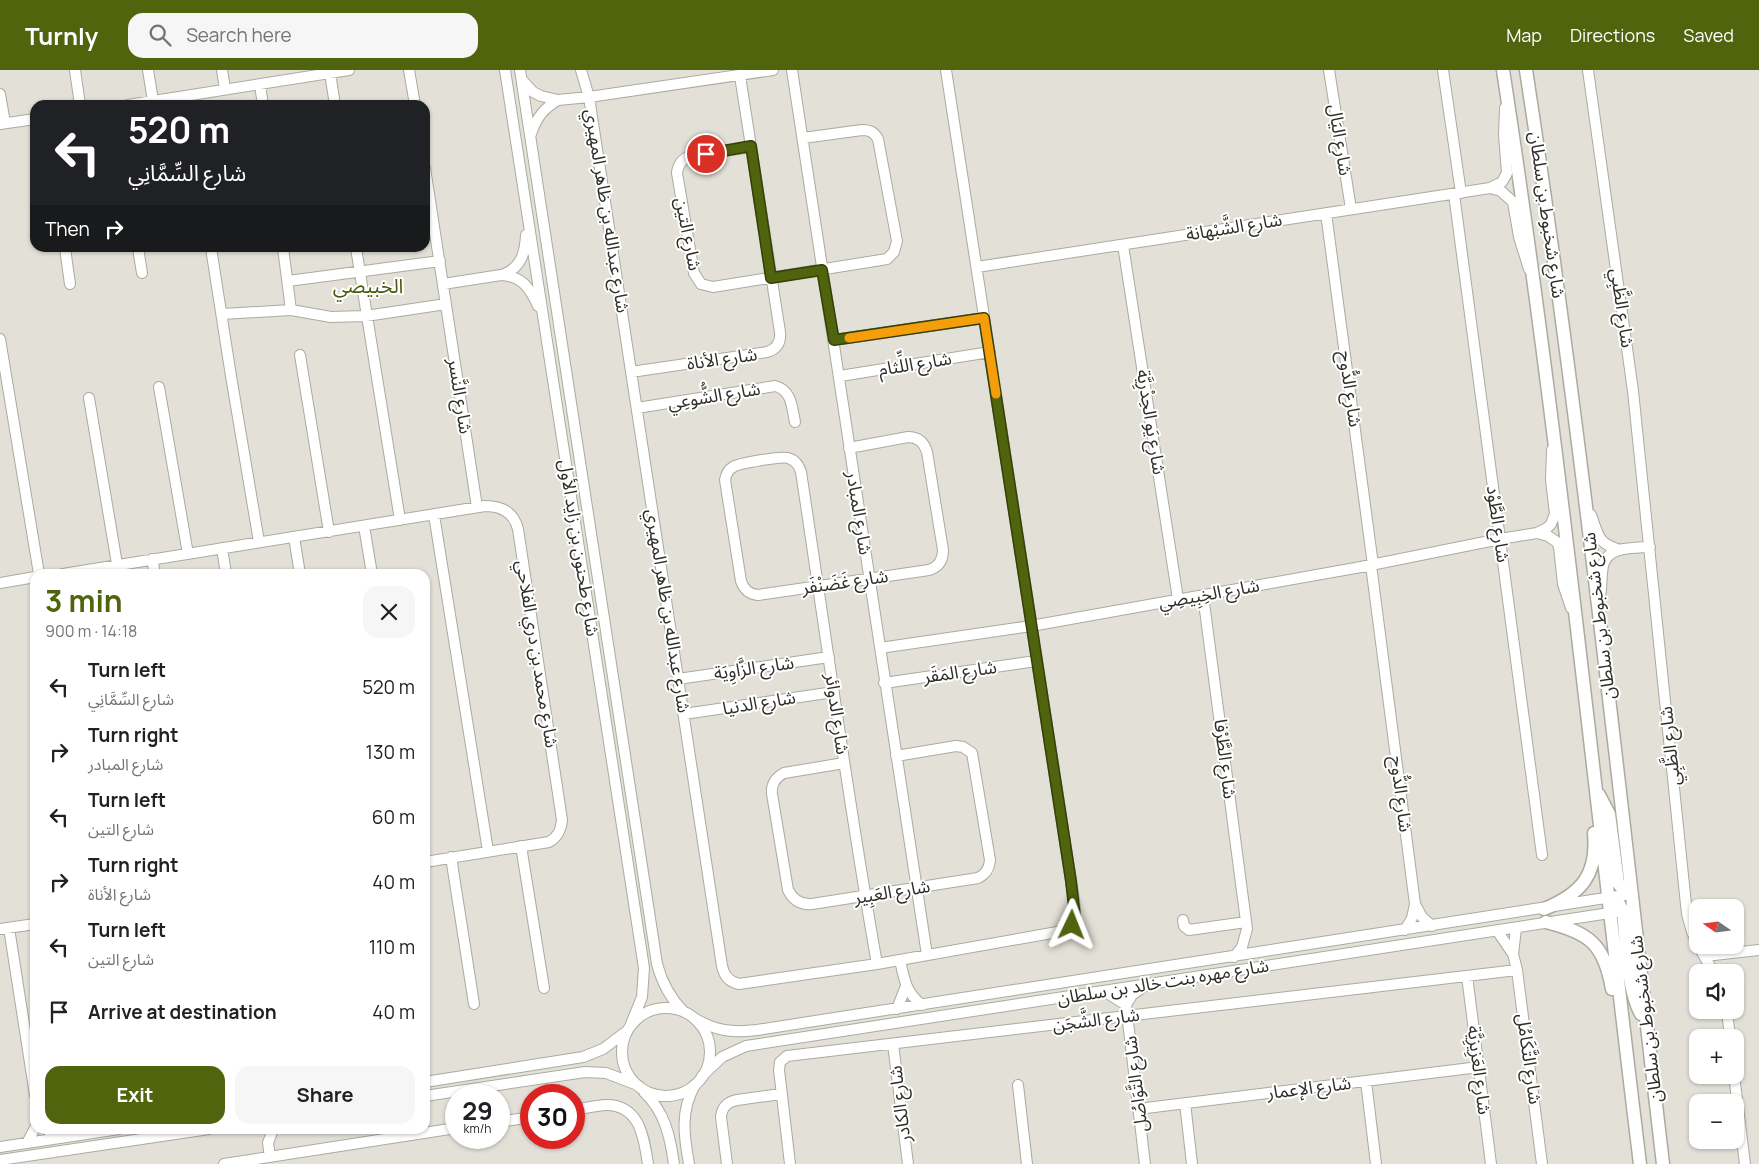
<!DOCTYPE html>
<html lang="en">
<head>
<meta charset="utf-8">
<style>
	body { margin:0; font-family:Manrope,"Noto Sans Arabic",sans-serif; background:#f6f6f6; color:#202124; height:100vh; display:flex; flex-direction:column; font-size:19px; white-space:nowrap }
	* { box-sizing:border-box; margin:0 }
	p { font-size:16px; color:#757577 }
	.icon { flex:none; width:28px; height:28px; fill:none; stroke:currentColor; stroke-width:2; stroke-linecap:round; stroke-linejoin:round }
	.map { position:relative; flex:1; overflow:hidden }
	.details { position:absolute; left:30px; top:499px; width:400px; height:565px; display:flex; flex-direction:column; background:#fff; border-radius:15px; box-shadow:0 1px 4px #0004 }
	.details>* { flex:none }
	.hud { position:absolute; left:30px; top:30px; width:400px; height:152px; border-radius:15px; box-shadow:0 1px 4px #0004; background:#202124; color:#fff; overflow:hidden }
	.needle { width:32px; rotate:284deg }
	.tools { position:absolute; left:1689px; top:829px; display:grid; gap:10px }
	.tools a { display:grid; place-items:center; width:55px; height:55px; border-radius:10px; background:#fff; box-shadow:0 1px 4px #0004; font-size:25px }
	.speed { position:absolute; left:445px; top:1014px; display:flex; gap:10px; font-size:25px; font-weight:700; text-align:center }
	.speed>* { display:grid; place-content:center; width:65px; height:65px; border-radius:50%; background:#fff; box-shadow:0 1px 4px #0004; line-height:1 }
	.speed small { font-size:12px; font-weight:400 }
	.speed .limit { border:8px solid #d22; background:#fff; color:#111 }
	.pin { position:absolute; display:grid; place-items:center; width:42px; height:42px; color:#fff; margin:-21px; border:2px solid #fff; border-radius:50%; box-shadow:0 1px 5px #0007 }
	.me { position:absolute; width:55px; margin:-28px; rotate:2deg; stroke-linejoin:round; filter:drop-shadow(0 0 4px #0008) }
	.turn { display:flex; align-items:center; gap:18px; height:105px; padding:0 15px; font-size:22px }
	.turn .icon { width:65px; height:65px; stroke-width:2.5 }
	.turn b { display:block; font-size:35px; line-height:42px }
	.then { display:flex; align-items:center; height:48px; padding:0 15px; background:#0003; gap:10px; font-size:19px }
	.round { display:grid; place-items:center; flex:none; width:52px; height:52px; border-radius:15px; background:#f6f6f6 }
	.headline { display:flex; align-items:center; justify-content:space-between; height:85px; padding:0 15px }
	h1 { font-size:30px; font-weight:700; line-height:38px; color:#50630d }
	.action { display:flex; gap:10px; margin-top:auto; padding:10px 15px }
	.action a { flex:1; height:58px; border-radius:15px; background:#50630d; color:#fff; font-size:20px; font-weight:700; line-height:58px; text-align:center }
	.action a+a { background:#f6f6f6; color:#202124 }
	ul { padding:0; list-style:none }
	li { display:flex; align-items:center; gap:15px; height:65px; padding:0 15px }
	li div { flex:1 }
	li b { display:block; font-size:19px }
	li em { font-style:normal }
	header { display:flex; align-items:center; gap:30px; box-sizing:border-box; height:70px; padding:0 25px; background:#50630d; color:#fff }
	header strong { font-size:24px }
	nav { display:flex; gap:28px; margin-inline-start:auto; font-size:18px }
	.search { width:350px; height:45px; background:#f6f6f6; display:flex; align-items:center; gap:12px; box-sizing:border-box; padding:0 18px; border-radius:15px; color:#757577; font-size:19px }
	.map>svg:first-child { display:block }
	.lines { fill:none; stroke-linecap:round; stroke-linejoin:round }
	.minor-casing { stroke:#acaaa1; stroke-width:12 }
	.major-casing { stroke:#acaaa1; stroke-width:15 }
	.minor { stroke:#fff; stroke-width:10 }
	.major { stroke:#fff; stroke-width:12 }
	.route-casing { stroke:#344008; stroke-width:12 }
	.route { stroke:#50630d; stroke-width:9 }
	.slow { stroke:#f59e0b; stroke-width:9 }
	.labels { text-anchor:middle; stroke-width:4; stroke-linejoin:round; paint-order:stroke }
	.street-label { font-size:18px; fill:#2e2e2a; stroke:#fff }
	.quarter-label { font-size:20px; fill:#485a0c; stroke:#fff }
</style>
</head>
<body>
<header>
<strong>Turnly</strong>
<div class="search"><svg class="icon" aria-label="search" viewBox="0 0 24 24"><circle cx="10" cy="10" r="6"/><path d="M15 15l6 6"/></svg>Search here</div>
<nav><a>Map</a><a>Directions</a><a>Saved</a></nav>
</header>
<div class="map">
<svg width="1759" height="1094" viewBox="0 0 1759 1094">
	<rect width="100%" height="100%" fill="#e2e0d7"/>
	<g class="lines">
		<g class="minor-casing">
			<path id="minor" d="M75 0 80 35
				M148 0 153 31
				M222 0 225 19
				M409 0 415 35
				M505 0 644 898 642 927 631 954
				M520 0 657 894C662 913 670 928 684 942
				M581 0 589 27 722 896C724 906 729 912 739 914L877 894 1063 861C1082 854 1073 827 1071 811L946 0
				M792 0 927 885
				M1329 0 1351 139
				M1443 0 1461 123
				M1588 0 1633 321 1687 844 1692 862 1698 874
				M330 3 335 35
				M522 10 533 22 541 26 558 30 589 27 773 0
				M260 15 263 35
				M0 24 5 53
				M128 35 349 0
				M0 54 35 49
				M531 64C536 48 544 38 558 30
				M751 77 690 86C682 89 678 94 677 103L694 203 701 214 713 217 887 189 894 182 897 171 878 69C874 62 870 60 862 60L803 68
				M425 98 477 437
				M1490 118 1502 112 1507 103 1504 65 1505 38
				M1454 124 1542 785
				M1326 143 1373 495
				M1123 175 1178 529
				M65 178 70 214
				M138 178 142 203
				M211 178 231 306 259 472
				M283 178 291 240
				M356 178 400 450
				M977 197 1490 118 1501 121 1513 132 1519 167 1529 199
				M502 205C521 198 525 184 526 165
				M288 211 440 191
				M443 214 501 205C522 206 530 218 538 236
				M222 244 291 240 331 247 366 246 446 234
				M0 269 39 504
				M834 270 984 248
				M300 285 329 462
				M631 302 767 282C777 279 781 272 780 262L740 6
				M840 306 990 282
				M159 317 188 484
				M89 328 117 494
				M637 338 775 316C792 320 792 338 795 352
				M849 378 908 367C918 367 924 372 927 382L943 480C943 490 939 497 929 500L758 525C749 524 744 520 741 511L725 410C726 404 728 400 733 397 739 393 782 386 788 388 795 390 799 395 801 402 826 566 848 731 877 894
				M434 445 488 781
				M1591 445C1599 466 1597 473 1620 480
				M364 456 372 504
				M1537 463 1547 458 1551 454 1555 444 1551 410 1552 380
				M294 467 300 504
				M222 478 226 504
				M152 489 155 504
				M1371 495 1415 834 1412 848 1405 860
				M63 504 485 436C502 436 514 443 518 459L562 750C561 760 558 767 549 772L425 792
				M0 513 35 507
				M1203 525 1247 859 1242 877 1234 887
				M1600 527C1602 517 1601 506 1603 496 1607 476 1634 478 1650 477
				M880 578 1031 556 1361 497 1500 469 1537 463 1548 466 1557 472 1559 477 1563 514 1571 538
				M678 609 829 587
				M884 613 1036 591
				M684 644 834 622
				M844 693 784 703C775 708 771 714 772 724L788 820C793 830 801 835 812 834L978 808C986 804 989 799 990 790L972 683 963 677 956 676 896 686
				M521 776 544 918
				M451 787 474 934
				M1415 834 1422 847 1432 856
				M1183 850 1184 856 1189 860 1246 852
				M9 858 35 1025
				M0 859 35 854
				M1498 862 1513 884 1517 900 1542 1094
				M1702 882 1713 902
				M1513 884 1516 859
				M1705 886 1759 880
				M900 890C904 909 906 923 922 935
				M1467 906 1491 1094
				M1104 921 1126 935
				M622 982a44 44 0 1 1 88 0a44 44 0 1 1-88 0Z
				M897 939 906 916
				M1727 940 1730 968
				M694 948C715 961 733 963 757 960L1631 824
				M893 974 908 1094
				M1734 1005 1745 1094
				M702 1006 722 987 746 976 1616 842
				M1366 1011 1376 1094
				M425 1012 583 987 603 979 627 961
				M1018 1015 1027 1094
				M644 1022C665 1042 670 1066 674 1094
				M425 1026 585 1002 606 1003 635 1014
				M1185 1033 1192 1094
				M1138 1039 1479 997
				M574 1040C584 1038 594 1036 605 1035 640 1034 644 1068 648 1094
				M499 1052 531 1047
				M46 1059 57 1068
				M27 1073 35 1058
				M0 1077 119 1059
				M270 1087 268 1073 273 1059
				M0 1090 209 1059
				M224 1094 456 1058
				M689 1094C684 1066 680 1041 695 1015
				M727 1094 721 1047C722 1037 727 1032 737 1030L781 1024
				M790 1094 779 1000 780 992 787 986 1517 900
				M1145 1094 1126 935 1132 925 1146 915"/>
		</g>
		<g class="major-casing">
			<path id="major" d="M1503 0C1559 363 1595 729 1640 1094
				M1526 0C1582 363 1620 729 1663 1094
				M1599 725 1609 744 1618 813 1623 819 1631 820
				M1609 828 1619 834 1623 841C1626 870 1627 919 1641 944
				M1544 839C1581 824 1598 805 1594 763
				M1546 852C1590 863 1604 874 1612 919"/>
		</g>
		<use href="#minor" class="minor"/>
		<use href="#major" class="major"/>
	</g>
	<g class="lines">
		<g class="route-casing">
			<path id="route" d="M706 84 751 76 771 208 822 200 834 270 984 248 1071 811 1075 847 1072 855"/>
		</g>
		<use href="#route" class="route"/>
		<path class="slow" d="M849 268 984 248 996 324"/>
	</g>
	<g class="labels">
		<g class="street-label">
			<text transform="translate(1340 70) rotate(81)" y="6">شارع اليَال</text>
			<text transform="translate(607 141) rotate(81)" y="6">شارع عبدالله بن ظاهر المهيري</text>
			<text transform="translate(1547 145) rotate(82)" y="6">شارع شخبوط بن سلطان</text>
			<text transform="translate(1234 157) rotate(-9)" y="6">شارع الشَّبْهانة</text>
			<text transform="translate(688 164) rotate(79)" y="6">شارع التين</text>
			<text transform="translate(1622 238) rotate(82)" y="6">شارع الظَّبِي</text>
			<text transform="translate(722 289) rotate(-8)" y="6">شارع الأناة</text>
			<text transform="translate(915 294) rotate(-9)" y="6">شارع اللِّثام</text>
			<text transform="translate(1350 319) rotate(82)" y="6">شارع الدُّوح</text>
			<text transform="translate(460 326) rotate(81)" y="6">شارع النَّسر</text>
			<text transform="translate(714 326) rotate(-9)" y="6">شارع الشُّوعِي</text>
			<text transform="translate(1151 352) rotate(81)" y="6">شارع يَو الحِدْرِيَّة</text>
			<text transform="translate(859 443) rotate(81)" y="6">شارع المبادر</text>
			<text transform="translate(1498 454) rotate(82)" y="6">شارع الطَّوْد</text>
			<text transform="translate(579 478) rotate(81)" y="6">شارع طحنون بن زايد الأول</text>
			<text transform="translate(845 512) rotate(-8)" y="6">شارع غَضَنْفَر</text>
			<text transform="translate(1209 524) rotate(-10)" y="6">شارع الخِبِيصِي</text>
			<text transform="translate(668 541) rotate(81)" y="6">شارع عبدالله بن ظاهر المهيري</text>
			<text transform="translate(1599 546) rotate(-97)" y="6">شارع شخبوط بن سلطان</text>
			<text transform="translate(537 584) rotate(81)" y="6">شارع محمد بن دري الفلاحي</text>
			<text transform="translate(754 598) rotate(-8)" y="6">شارع الزَّاوِيَة</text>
			<text transform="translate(960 602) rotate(-8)" y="6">شارع المَقَر</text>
			<text transform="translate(759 633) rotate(-9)" y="6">شارع الدنيا</text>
			<text transform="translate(837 644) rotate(82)" y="6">شارع الدوائر</text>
			<text transform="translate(1670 676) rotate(-96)" y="6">شارع الظَّبِي</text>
			<text transform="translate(1225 689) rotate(83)" y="6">شارع الطَّرْفا</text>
			<text transform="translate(1401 724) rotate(83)" y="6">شارع الدُّوح</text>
			<text transform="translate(892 822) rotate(-9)" y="6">شارع العَبِير</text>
			<text transform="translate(1163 912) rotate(-9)" y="6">شارع مهره بنت خالد بن سلطان</text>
			<text transform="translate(1646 949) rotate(-97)" y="6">شارع شخبوط بن سلطان</text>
			<text transform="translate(1096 950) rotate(-7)" y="6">شارع الشَّجَن</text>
			<text transform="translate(1529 989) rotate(82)" y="6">شارع التَّكَامُل</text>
			<text transform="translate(1479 1000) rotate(83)" y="6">شارع العَزِيزِيَّة</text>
			<text transform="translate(1136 1014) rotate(-97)" y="6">شارع التَّوَاصُل</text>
			<text transform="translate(1309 1018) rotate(-7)" y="6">شارع الإعمار</text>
			<text transform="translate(900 1034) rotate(-97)" y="6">شارع الكادر</text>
		</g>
		<g class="quarter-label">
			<text x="368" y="223">الخبيصي</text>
		</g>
	</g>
</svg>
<div class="tools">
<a><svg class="needle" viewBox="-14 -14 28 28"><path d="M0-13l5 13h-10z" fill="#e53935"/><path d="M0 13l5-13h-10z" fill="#757577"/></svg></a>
<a><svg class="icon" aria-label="sound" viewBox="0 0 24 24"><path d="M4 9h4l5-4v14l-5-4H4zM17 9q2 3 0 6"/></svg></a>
<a>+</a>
<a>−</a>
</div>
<div class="speed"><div>29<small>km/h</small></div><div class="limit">30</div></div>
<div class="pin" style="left:706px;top:84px;background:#d93025"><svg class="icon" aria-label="arrive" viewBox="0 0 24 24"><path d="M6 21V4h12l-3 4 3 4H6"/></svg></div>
<svg class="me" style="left:1072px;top:855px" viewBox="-20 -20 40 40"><path d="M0-17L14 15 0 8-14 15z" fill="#50630d" stroke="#fff" stroke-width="4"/></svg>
<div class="hud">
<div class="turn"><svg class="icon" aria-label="left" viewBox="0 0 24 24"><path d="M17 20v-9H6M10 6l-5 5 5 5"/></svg><div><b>520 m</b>شارع السِّمَّانِي</div></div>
<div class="then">Then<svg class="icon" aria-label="right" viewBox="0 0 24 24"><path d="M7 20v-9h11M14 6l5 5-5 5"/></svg></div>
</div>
<section class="details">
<div class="headline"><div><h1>3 min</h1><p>900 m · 14:18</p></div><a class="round"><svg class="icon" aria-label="close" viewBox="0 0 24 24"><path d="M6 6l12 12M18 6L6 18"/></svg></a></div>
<ul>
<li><svg class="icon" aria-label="left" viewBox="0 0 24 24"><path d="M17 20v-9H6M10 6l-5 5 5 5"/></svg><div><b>Turn left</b><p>شارع السِّمَّانِي</p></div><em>520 m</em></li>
<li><svg class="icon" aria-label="right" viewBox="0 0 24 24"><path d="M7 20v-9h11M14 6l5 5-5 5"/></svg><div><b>Turn right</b><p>شارع المبادر</p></div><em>130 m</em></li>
<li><svg class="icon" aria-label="left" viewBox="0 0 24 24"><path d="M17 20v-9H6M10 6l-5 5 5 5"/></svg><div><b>Turn left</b><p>شارع التين</p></div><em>60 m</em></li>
<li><svg class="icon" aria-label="right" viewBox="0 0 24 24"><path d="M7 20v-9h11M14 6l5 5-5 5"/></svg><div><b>Turn right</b><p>شارع الأناة</p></div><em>40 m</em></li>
<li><svg class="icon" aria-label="left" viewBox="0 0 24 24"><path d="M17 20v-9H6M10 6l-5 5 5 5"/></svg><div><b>Turn left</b><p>شارع التين</p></div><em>110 m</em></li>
<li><svg class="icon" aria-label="arrive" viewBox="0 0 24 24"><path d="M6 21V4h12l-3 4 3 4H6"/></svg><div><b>Arrive at destination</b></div><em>40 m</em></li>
</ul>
<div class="action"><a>Exit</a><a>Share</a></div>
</section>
</div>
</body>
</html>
